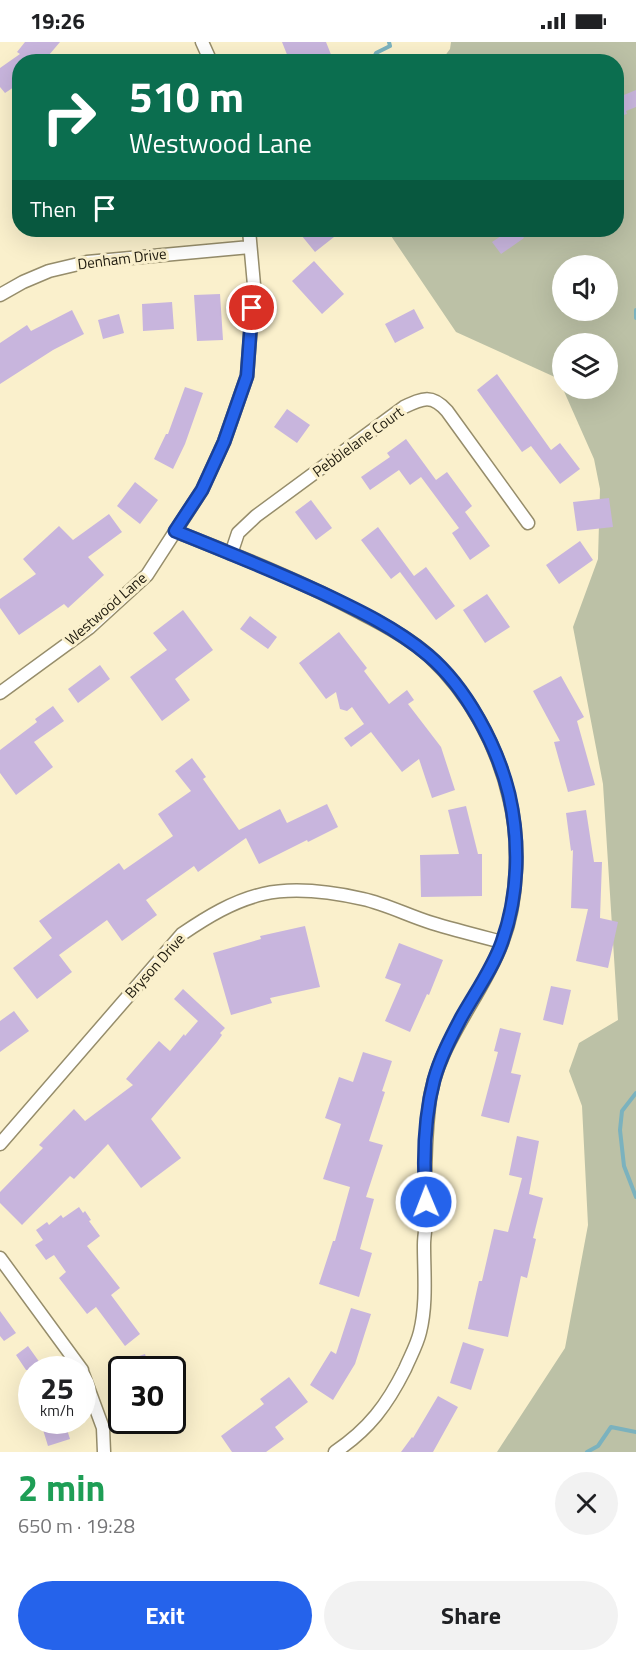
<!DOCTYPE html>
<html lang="en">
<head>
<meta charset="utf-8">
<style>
	body { margin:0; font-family:"Titillium Web",sans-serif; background:#f2f2f2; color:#202124; height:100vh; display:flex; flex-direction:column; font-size:22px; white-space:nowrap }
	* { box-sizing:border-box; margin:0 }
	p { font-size:20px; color:#757577 }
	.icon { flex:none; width:33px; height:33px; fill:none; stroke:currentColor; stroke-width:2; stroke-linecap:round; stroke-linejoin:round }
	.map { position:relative; height:1410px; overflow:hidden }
	.panel { display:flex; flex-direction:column; background:#fff; flex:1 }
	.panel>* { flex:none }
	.banner { position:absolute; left:12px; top:12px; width:612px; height:183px; border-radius:24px; box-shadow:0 6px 24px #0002; background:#0b6e4f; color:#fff; overflow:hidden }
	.tools { position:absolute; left:552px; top:213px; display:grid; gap:12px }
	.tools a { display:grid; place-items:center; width:66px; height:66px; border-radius:50%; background:#fff; box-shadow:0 6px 24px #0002; font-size:30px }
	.speed { position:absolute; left:18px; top:1314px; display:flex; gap:12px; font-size:30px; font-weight:700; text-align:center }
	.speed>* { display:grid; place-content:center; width:78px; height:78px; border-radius:50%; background:#fff; box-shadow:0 6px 24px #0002; line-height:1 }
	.speed small { font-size:15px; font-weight:400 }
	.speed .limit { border:3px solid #111; border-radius:9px; background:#fff; color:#111 }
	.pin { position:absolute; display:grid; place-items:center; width:51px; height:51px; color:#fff; margin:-26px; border:3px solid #fff; border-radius:50%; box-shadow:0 2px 6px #0007 }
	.me { position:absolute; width:66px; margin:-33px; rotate:359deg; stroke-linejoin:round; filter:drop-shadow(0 0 4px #0008) }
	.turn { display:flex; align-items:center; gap:21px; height:126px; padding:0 18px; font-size:27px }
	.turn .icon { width:78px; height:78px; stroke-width:2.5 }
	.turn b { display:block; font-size:42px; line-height:51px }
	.then { display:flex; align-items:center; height:57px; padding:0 18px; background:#0003; gap:12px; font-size:22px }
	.round { display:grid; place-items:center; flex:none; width:63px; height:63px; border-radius:32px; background:#f2f2f2 }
	.head { display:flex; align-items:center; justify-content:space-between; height:102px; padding:0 18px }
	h1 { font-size:36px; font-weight:700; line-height:45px; color:#1e9e55 }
	.cta { display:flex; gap:12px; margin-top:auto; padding:12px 18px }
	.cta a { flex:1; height:69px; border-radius:36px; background:#2563eb; color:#fff; font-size:24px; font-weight:700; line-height:69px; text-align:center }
	.cta a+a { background:#f2f2f2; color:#202124 }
	.status { display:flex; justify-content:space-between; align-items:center; height:42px; padding:0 30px; background:#fff; direction:ltr }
	.status svg { height:16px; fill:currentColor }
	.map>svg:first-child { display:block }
	.green { fill:#bcc1a6; fill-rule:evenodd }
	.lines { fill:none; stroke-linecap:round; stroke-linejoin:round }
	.stream { stroke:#7bb2be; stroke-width:4 }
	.building { fill:#c8b5dd }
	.minor-casing { stroke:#968d6b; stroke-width:15 }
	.minor { stroke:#fff; stroke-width:12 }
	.route-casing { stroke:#184099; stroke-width:15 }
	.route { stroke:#2563eb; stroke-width:10 }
	.labels { text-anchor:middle; stroke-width:6; stroke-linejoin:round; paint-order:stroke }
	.street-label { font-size:15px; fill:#1f1b0e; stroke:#faf0cc }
</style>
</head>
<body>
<div class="status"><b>19:26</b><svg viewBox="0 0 49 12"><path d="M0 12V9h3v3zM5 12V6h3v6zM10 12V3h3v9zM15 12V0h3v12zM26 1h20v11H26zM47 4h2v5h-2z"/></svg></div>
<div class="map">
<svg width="636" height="1410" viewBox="0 0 636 1410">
	<rect width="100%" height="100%" fill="#faf0cc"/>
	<path class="green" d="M451 0H636V1410H497L565 1306 588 1183 582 1064 569 1029 579 1001 618 978 603 742 573 585 598 517 600 447 594 417 563 347 608 346V302H562V345L557 336 456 290 387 188H616V20L441 19 450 7ZM562 224H608V268H562Z"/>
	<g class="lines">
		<path class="stream" d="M372 20 376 11 390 4 389 0
			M636 268V276
			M636 1051 622 1069 620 1088 624 1124 636 1155
			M587 1410 598 1404 611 1385 636 1390"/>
	</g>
	<path class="building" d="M25 0H60L43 20H20V41L5 51 0 45V26L20 12 17 10Z
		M282 0H326L334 20H290Z
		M636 48V65L626 69 627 72 616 75V49L619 55Z
		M297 188H328L334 195 315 210Z
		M510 188H518L524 196 501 212 492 200Z
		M314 219 344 252 322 272 292 239Z
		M220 252 223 298 197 299 194 253Z
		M172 260 174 287 143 289 142 262Z
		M414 267 424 286 395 301 385 282Z
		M72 268 84 292 53 308 0 342V301L27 283 31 289Z
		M119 272 124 291 103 297 98 278Z
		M497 332 551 408 560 401 580 427 560 442 531 404 522 410 477 348Z
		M185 345 203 351 185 402 173 427 154 417 166 392H168Z
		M287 367 310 383 297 401 274 385Z
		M406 397 436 438 447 430 472 464 465 470 490 504 470 518 452 491 459 486 421 435 410 443 399 428 370 448 361 435 390 415 387 411Z
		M135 440 158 458 140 482 117 464Z
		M609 456 613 485 577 489 573 460Z
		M311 458 332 486 316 498 295 470Z
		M109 472 122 490 88 515 104 533 68 566 64 562 19 593 0 566V557L36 532 23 517 59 484 73 498Z
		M378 485 414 534 426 525 455 564 436 578 400 530 391 537 361 498Z
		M580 499 593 518 559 542 546 523Z
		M487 552 510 585 485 601 463 568Z
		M183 568 213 608 175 637 190 658 162 679 130 635 167 608 153 591Z
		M250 574 277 595 268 607 240 587Z
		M339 590 367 626 364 629 389 662 407 648 414 658 408 662 441 705 455 748 432 756 419 717 402 730 371 690 351 705 344 696 364 682 352 665 347 669 340 667 336 650 326 657 299 621Z
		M100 623 110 637 78 661 68 647Z
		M561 634 584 675 577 679 595 743 568 750 554 700 560 699 533 649Z
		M53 664 64 679 34 700 53 725 16 753 0 731V708L37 680 35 677Z
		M192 716 206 735 203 737 239 788 280 767 287 781 327 762 338 785 308 800 307 798 259 822 246 796 198 830 194 824 146 858 157 873 122 899 107 878 59 913 72 930 37 957 13 926 52 896 39 879 119 821 124 828 173 794 158 772 191 749 175 729Z
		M466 764 478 812H482V854L421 855 420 813 459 812 448 768Z
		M586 768 594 820H602L600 876 618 880 608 926 576 919 588 867 571 866 573 808 571 809 566 771Z
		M305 884 320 945 270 956 272 961 231 973 213 911 261 897 260 894Z
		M399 901 443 918 429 953 427 952 410 990 385 979 401 942 385 936Z
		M551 944 571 948 563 983 543 978Z
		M183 947 225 986 220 991 222 993 217 1000 151 1077 181 1116 141 1146 108 1102 74 1137 70 1134 22 1183 0 1161V1150L43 1106 39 1103 74 1067 85 1079 133 1043 126 1037 159 999 170 1009 184 992 185 994 198 979 174 957Z
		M14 969 29 989 0 1010V979Z
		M500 986 521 991 511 1031 521 1033 509 1081 481 1074 498 1010 494 1009Z
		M363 1010 392 1019 382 1049 385 1050 369 1099 383 1103 366 1155 374 1157 360 1207 372 1211 359 1255 319 1242 333 1199H335L350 1145 323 1137 341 1082 325 1076 339 1035 353 1040Z
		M517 1094 539 1099 529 1152 543 1156 533 1196 536 1197 527 1236 521 1234 508 1295 468 1287 479 1239H482L494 1187 508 1190 522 1136 509 1133Z
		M79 1165 83 1171 85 1169 91 1178 89 1179 100 1194 87 1204 120 1246 111 1253 140 1292 125 1304 96 1265 87 1272 59 1236 66 1230 54 1213 46 1218 35 1203 43 1198 36 1188 47 1180 49 1183 61 1173 63 1176Z
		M351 1266 371 1272 355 1322 333 1358 310 1343 331 1309 336 1312Z
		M0 1269 16 1291 4 1299 0 1294Z
		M463 1300 484 1307 471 1348 450 1341Z
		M28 1304 45 1328H26L16 1313Z
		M145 1312 150 1328H132L128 1318Z
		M289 1335 308 1360 275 1385 284 1397 266 1410H232L221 1394 264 1362 260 1357Z
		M438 1354 458 1365 433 1410H401L412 1395 413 1396Z
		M40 1378H64L70 1397 48 1404Z"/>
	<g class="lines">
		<g class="minor-casing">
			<path id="minor" d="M202 0 211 20
				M0 253 23 240 49 229 87 220 250 205
				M175 489C238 514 302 539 361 571 385 583 409 596 429 614 470 652 498 704 510 759 520 801 518 860 502 901 481 957 435 1003 429 1064 426 1091 425 1119 425 1145 425 1155 427 1165 427 1174 426 1184 424 1193 424 1203 424 1231 427 1262 420 1290 417 1303 410 1315 405 1327 387 1363 369 1387 335 1410
				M231 512 238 491 256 474 404 365C423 356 432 352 447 369L528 481
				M0 651 89 586 147 533 202 448 224 400 247 334 254 243 249 188
				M0 1102 182 892C207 875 233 859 263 852 294 845 332 850 363 857 386 862 409 874 432 881 455 888 479 894 502 900
				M0 1216 82 1328
				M82 1329 103 1386 104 1410"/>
		</g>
		<use href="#minor" class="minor"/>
	</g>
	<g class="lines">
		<g class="route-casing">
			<path id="route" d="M252 266 247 334 224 400 202 448 175 489C225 509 274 529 322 551 358 568 396 586 428 613 466 645 497 703 509 752 520 800 519 852 502 900 493 926 475 951 461 976 451 995 440 1016 434 1038 424 1076 423 1121 426 1160"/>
		</g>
		<use href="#route" class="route"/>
	</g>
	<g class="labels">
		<g class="street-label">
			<text transform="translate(122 217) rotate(-7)" y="5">Denham Drive</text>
			<text transform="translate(358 400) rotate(-36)" y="5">Pebblelane Court</text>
			<text transform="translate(106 567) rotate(-41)" y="5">Westwood Lane</text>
			<text transform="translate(155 924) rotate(-48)" y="5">Bryson Drive</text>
		</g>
	</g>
</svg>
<div class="tools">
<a><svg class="icon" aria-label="sound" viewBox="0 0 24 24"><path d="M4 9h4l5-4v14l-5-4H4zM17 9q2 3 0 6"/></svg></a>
<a><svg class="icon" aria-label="layers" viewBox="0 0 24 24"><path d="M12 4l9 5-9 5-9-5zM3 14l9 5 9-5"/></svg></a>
</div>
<div class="speed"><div>25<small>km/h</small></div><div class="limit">30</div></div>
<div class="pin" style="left:252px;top:266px;background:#d93025"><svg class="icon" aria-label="arrive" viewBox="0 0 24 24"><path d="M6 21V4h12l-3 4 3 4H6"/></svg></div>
<svg class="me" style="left:426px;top:1160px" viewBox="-20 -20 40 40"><circle r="17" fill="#2563eb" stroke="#fff" stroke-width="3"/><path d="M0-11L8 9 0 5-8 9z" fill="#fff"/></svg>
<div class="banner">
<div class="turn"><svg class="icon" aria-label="right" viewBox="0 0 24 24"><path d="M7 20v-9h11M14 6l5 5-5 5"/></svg><div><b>510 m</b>Westwood Lane</div></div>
<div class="then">Then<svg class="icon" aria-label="arrive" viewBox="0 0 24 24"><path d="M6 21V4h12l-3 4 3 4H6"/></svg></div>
</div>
</div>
<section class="panel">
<div class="head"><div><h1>2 min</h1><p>650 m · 19:28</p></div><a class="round"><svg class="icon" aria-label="close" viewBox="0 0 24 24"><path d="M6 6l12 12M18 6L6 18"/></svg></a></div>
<div class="cta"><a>Exit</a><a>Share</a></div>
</section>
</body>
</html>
